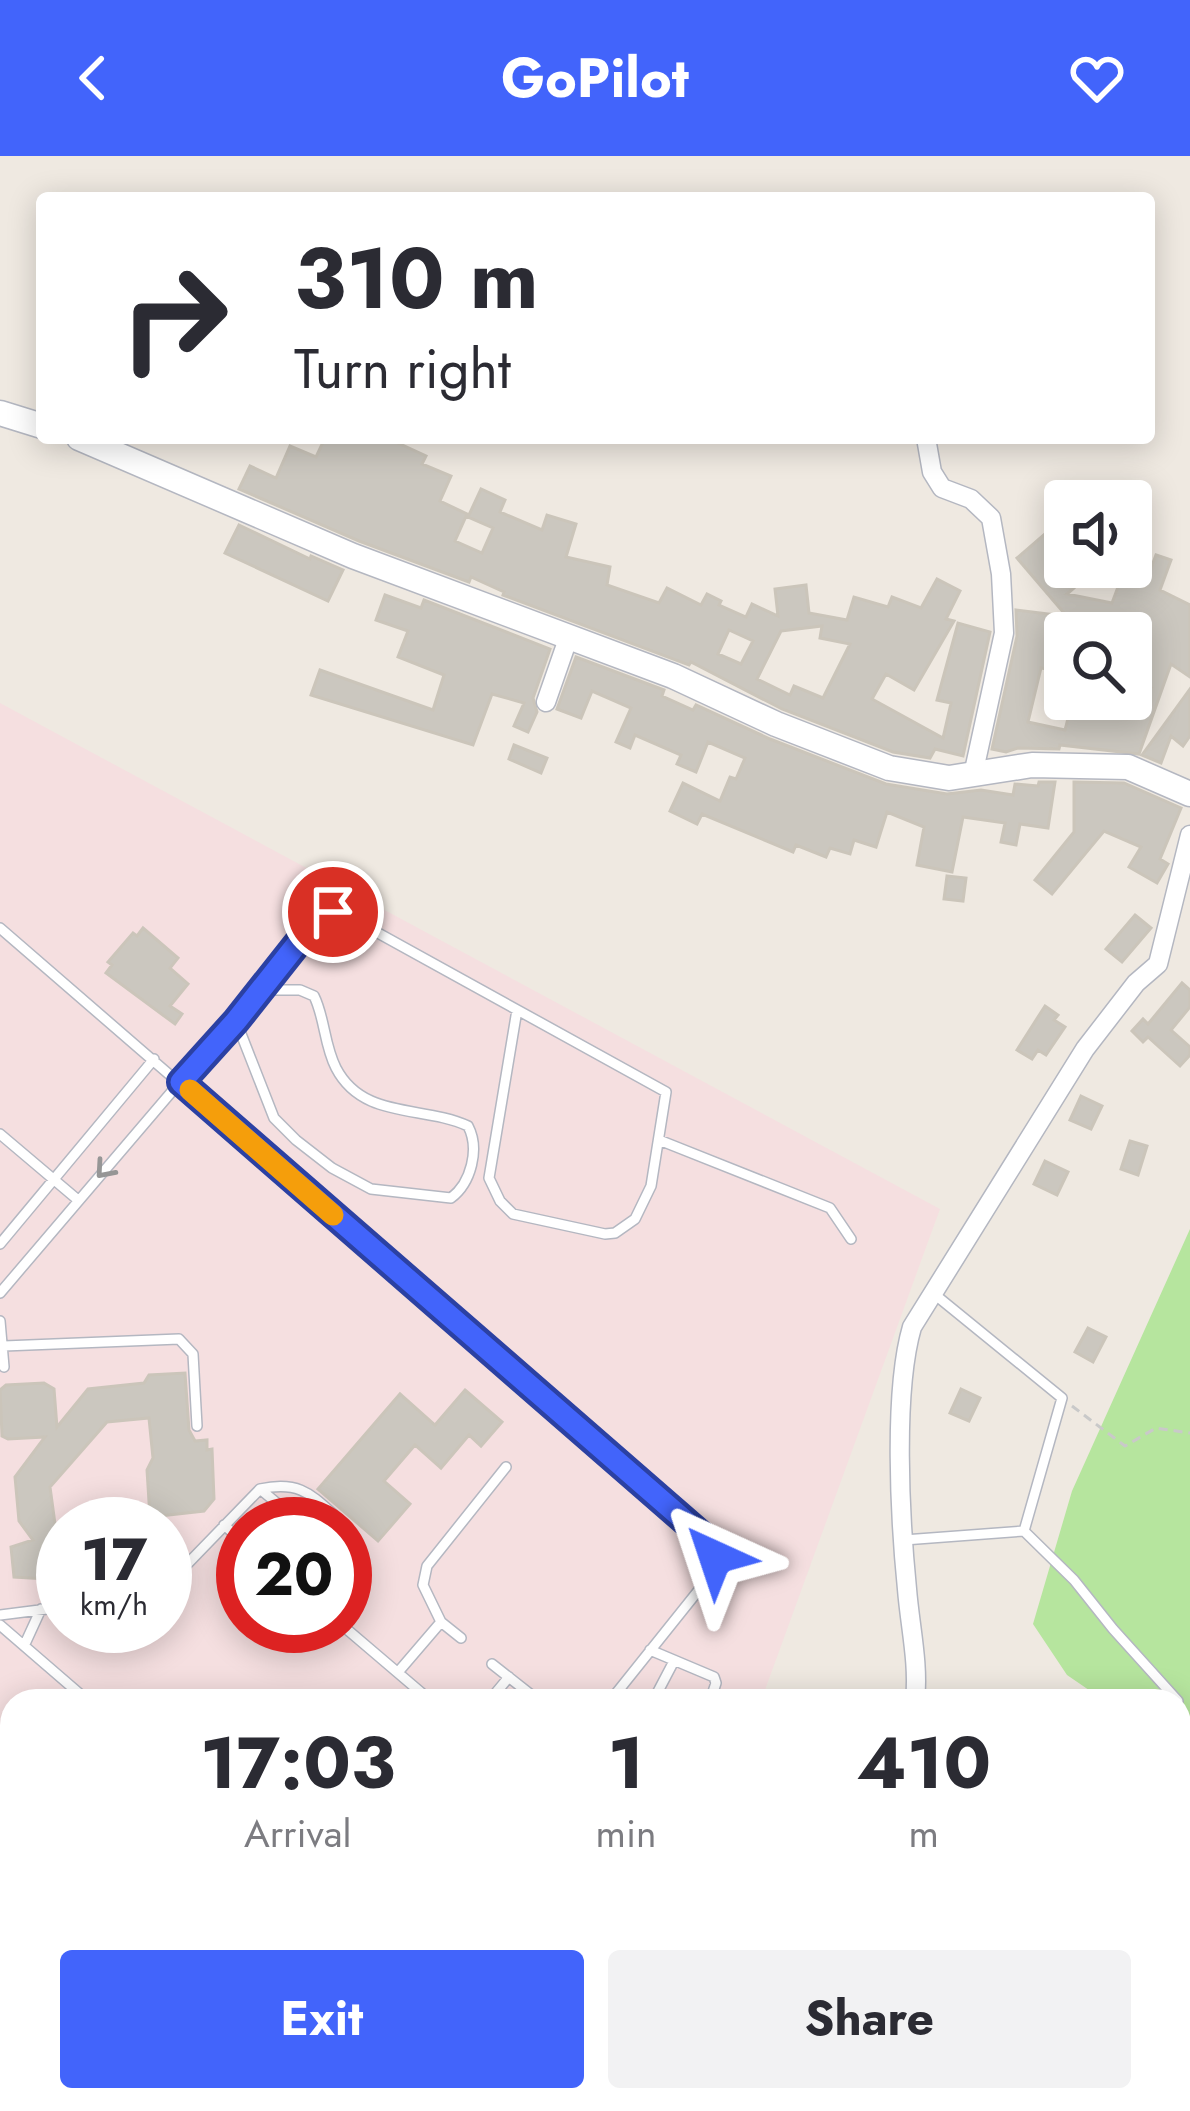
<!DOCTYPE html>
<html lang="en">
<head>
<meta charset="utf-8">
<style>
	body { margin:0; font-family:Jost,sans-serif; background:#f2f2f3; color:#2b2b33; height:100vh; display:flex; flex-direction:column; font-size:45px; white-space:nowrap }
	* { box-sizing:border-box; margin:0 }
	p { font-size:39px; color:#7c7c81 }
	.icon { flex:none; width:66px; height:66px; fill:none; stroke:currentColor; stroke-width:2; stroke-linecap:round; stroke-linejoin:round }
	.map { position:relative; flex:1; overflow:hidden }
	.side { position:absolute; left:0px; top:1533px; width:1191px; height:423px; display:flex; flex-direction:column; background:#fff; border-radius:36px 36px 0 0; box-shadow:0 6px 30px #0003 }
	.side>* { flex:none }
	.top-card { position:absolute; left:36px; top:36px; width:1119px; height:252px; border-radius:12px; box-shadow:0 6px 30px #0003; background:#fff; color:#2b2b33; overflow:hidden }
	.buttons { position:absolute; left:1044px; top:324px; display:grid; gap:24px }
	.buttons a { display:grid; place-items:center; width:108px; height:108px; border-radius:12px; background:#fff; box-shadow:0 6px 30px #0003; font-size:60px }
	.speed { position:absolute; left:36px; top:1341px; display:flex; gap:24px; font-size:60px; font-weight:700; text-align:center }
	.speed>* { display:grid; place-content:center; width:156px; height:156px; border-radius:50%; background:#fff; box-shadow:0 6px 30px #0003; line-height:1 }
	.speed small { font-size:30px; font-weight:400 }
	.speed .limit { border:18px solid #d22; background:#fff; color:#111 }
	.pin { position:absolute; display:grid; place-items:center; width:102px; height:102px; color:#fff; margin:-51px; border:6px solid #fff; border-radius:50%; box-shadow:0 3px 12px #0007 }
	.me { position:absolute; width:132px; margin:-66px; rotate:318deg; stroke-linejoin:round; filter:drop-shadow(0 0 9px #0008) }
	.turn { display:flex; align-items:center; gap:42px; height:252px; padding:0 60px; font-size:54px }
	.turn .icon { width:156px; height:156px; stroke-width:2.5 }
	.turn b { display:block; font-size:84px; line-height:102px }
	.eta { display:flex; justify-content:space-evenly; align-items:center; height:204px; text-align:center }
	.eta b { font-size:72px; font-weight:700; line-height:84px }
	.button { display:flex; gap:24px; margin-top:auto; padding:24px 60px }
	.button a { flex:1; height:138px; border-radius:12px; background:#4264fb; color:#fff; font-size:48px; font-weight:700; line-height:138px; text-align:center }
	.button a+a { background:#f2f2f3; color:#2b2b33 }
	header { display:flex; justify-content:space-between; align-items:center; height:156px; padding:0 60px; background:#4264fb; color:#fff; font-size:54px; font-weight:700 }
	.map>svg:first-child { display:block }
	.medical { fill:#f5dfe0; fill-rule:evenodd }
	.green { fill:#b6e59e }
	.building { fill:#cbc7bf; stroke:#cbc5ba; stroke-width:3; fill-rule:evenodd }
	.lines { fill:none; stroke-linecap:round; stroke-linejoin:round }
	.service-casing { stroke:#b4b7c1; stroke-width:12 }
	.minor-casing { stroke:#b4b7c1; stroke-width:21 }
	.tertiary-casing { stroke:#b4b7c1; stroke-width:27 }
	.primary-casing { stroke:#c9c9c9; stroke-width:33 }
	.path { stroke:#c9c9c9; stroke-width:3; stroke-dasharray:9 6; stroke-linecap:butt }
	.service { stroke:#fff; stroke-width:9 }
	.minor { stroke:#fff; stroke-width:18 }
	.tertiary { stroke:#fff; stroke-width:24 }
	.primary { stroke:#f2d163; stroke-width:30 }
	.oneway { stroke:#969696 }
	.route-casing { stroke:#2b41a3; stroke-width:30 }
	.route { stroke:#4264fb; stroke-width:21 }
	.slow { stroke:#f59e0b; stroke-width:21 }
</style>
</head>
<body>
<header><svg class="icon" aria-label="back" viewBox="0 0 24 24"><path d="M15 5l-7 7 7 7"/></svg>GoPilot<svg class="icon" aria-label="heart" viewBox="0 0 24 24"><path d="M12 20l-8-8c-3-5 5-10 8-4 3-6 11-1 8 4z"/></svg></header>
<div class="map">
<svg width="1190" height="1955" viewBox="0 0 1190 1955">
	<rect width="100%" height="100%" fill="#efe9e1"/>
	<path class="medical" d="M0 547 940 1053 761 1545H12V1584L0 1574ZM63 1368H165V1470H63ZM243 1368H345V1470H243Z
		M433 1944H541L524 1955H446Z"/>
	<path class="green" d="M1190 1073V1584L1179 1580V1545H1105L1067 1519 1033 1468 1072 1335Z"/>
	<path class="building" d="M325 282H387L426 300 422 308 451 320 440 345 467 358 455 385 482 397 493 372 468 361 481 333 505 344 500 356 542 374 547 359 576 368 566 401 610 411 607 429 659 447 667 432 701 449 707 438 721 445 719 449 746 461 752 448 778 460 775 433 806 429 809 457 847 464 854 441 888 451 892 441 921 452 937 423 960 435 946 463 954 465 914 534 886 518 872 543 943 582 951 547 937 544 958 467 990 476 963 600 935 593 930 602 893 596 782 553 691 506 689 509 503 439 504 436 471 421 469 426 359 385 239 333 250 310 276 322 290 290 316 301ZM822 470 820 482 850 488 823 542 794 530 790 539 757 523 781 475ZM729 474 753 485 741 508 718 498Z
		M239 369 310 403 311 400 343 414 328 445 225 397Z
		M1045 378 1065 402V411H1098L1067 438 1112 447 1121 423 1144 431 1156 399 1171 404 1160 434 1190 449V521L1171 508 1139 598 1060 589 1059 593 1018 592 1006 596 992 593 1017 480 1016 454 1065 460V516L1041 512 1028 566 1065 574 1073 543 1108 548 1110 545 1136 553 1151 532 1131 524 1138 502 1131 501V477L1076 471 1017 402Z
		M385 439 421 452 424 444 550 493 533 542 537 556 528 576 514 570 524 547 492 538 473 589 311 539 320 514 433 554 444 519 398 501 408 475 376 464Z
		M576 501 664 534 662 540 693 554 696 549 770 583 886 628 947 638 981 634 1013 639 1015 628 1038 630 1039 626H1055L1048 672 1020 668 1016 689 1001 686 1005 667 963 661 952 716 917 709 924 671 887 656 876 691 854 684 850 698 830 692 826 701 796 689 793 696 702 658 697 668 670 655 683 627 720 645 730 621 736 623 745 602 708 586 696 616 677 608 681 599 635 579 630 592 616 586 631 552 592 535 581 562 557 553Z
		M1190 533V580L1183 590 1171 580 1161 607 1142 599Z
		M514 589 547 602 541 617 509 603Z
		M1074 626 1124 627 1181 652 1160 703 1168 708 1157 727 1129 711 1141 691 1104 675 1052 738 1035 724 1074 676Z
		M947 720 966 722 963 745 944 743Z
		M1135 759 1151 772 1122 806 1106 793Z
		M143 772 178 802 170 812 188 828 170 850 182 858 175 868 106 817 112 809 108 806 133 777 137 780Z
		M1182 827 1190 834V851L1171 874 1190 891V899L1180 910 1148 881 1143 886 1132 875 1143 863 1148 868Z
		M1045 850 1058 859 1054 864 1065 871 1046 899 1038 894 1032 903 1017 894Z
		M1081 940 1102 950 1091 973 1070 964Z
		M1130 985 1147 990 1138 1019 1121 1013Z
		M1045 1005 1068 1016 1057 1039 1034 1028Z
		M1088 1172 1106 1181 1093 1206 1075 1196Z
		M185 1217 189 1274 195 1285 207 1284V1294L212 1293 214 1343 204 1355 150 1361 147 1314 153 1302 149 1262 107 1266 50 1331 55 1368H63V1424L14 1421 11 1391 33 1384 19 1365 15 1321 45 1281 8 1283 2 1280 0 1234 6 1229 44 1227 54 1233 57 1271 88 1233 144 1227 149 1219Z
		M961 1233 980 1242 969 1265 950 1257Z
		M465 1234 502 1266 481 1290 469 1279 441 1312 415 1289 384 1325 410 1348 378 1385 318 1333 400 1238 435 1269Z"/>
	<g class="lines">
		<g class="service-casing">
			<path id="service" d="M0 772 715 1391 710 1420 610 1545
				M236 865 274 962 296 984 332 1012 371 1033 451 1042C471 1027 480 993 468 970 423 949 363 964 336 912 324 889 325 862 314 840L300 834H260
				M0 978 78 1044
				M659 984 830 1052 851 1083
				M0 1088 154 903
				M0 1137 325 756 349 761 666 936 651 1030 635 1063 615 1077 605 1078 513 1058 500 1045 489 1022 517 854
				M0 1165 4 1211
				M4 1190 179 1183 193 1198 197 1270
				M260 1333 302 1368
				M224 1369 243 1386
				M1024 1375 1074 1424 1113 1473 1178 1545
				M904 1384 1024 1375 1062 1242 933 1137
				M345 1403C368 1422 364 1442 345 1462
				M165 1431 260 1333C302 1324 312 1340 342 1366
				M0 1459 63 1451
				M441 1466 461 1482
				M0 1469 88 1545
				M343 1470 431 1545
				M24 1490 41 1453
				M650 1494 714 1521 716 1527 710 1545
				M492 1508 539 1545
				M399 1515 441 1466 423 1429 427 1410 506 1311
				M489 1545 509 1521
				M653 1545 674 1505
				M137 1955 148 1944"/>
		</g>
		<g class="minor-casing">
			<path id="minor" d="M926 282 932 316 942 332 971 343 991 362 1001 418 1004 477 973 619
				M546 546 569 480
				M915 1545C919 1507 910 1471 907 1433 900 1363 893 1236 912 1171L1085 893 1136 827 1158 808 1190 679
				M552 1955 569 1944"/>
		</g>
		<g class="tertiary-casing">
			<path id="tertiary" d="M0 257 42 270
				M79 282 353 400 673 520 776 568 889 612 949 622 1032 609 1128 611 1190 638"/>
		</g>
		<g class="primary-casing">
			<path id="primary" d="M0 1615 12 1625
				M0 1651 12 1661
				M350 1944 363 1955
				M392 1944 405 1955"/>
		</g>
		<path class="path" d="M1072 1250 1125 1290 1156 1272 1190 1277"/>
		<use href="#service" class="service"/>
		<use href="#minor" class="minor"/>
		<use href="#tertiary" class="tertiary"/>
		<use href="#primary" class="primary"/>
	</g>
	<defs><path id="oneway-chevron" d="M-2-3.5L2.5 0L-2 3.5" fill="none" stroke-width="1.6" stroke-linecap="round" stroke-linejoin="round" transform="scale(3)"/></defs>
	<use class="oneway" href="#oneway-chevron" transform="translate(104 1014) rotate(131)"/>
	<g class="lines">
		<g class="route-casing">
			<path id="route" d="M333 756 320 759 236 865 181 926 715 1391V1401"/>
		</g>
		<use href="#route" class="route"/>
		<path class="slow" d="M190 934 333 1059"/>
	</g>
</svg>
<div class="buttons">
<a><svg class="icon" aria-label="sound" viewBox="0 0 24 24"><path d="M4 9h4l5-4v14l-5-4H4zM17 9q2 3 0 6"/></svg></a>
<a><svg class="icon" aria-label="search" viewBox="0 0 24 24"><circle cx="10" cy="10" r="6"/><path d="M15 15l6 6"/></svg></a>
</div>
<div class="speed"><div>17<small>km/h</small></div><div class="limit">20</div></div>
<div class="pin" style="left:333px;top:756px;background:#d93025"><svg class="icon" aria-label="arrive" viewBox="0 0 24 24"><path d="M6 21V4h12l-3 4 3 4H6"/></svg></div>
<svg class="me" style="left:715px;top:1401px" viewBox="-20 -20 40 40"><path d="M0-17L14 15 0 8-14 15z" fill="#4264fb" stroke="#fff" stroke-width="4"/></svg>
<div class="top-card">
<div class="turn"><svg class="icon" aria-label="right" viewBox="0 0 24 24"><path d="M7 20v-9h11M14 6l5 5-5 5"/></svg><div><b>310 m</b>Turn right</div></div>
</div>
<section class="side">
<div class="eta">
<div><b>17:03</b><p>Arrival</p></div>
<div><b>1</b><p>min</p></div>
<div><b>410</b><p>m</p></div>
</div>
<div class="button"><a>Exit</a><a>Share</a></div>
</section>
</div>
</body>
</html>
